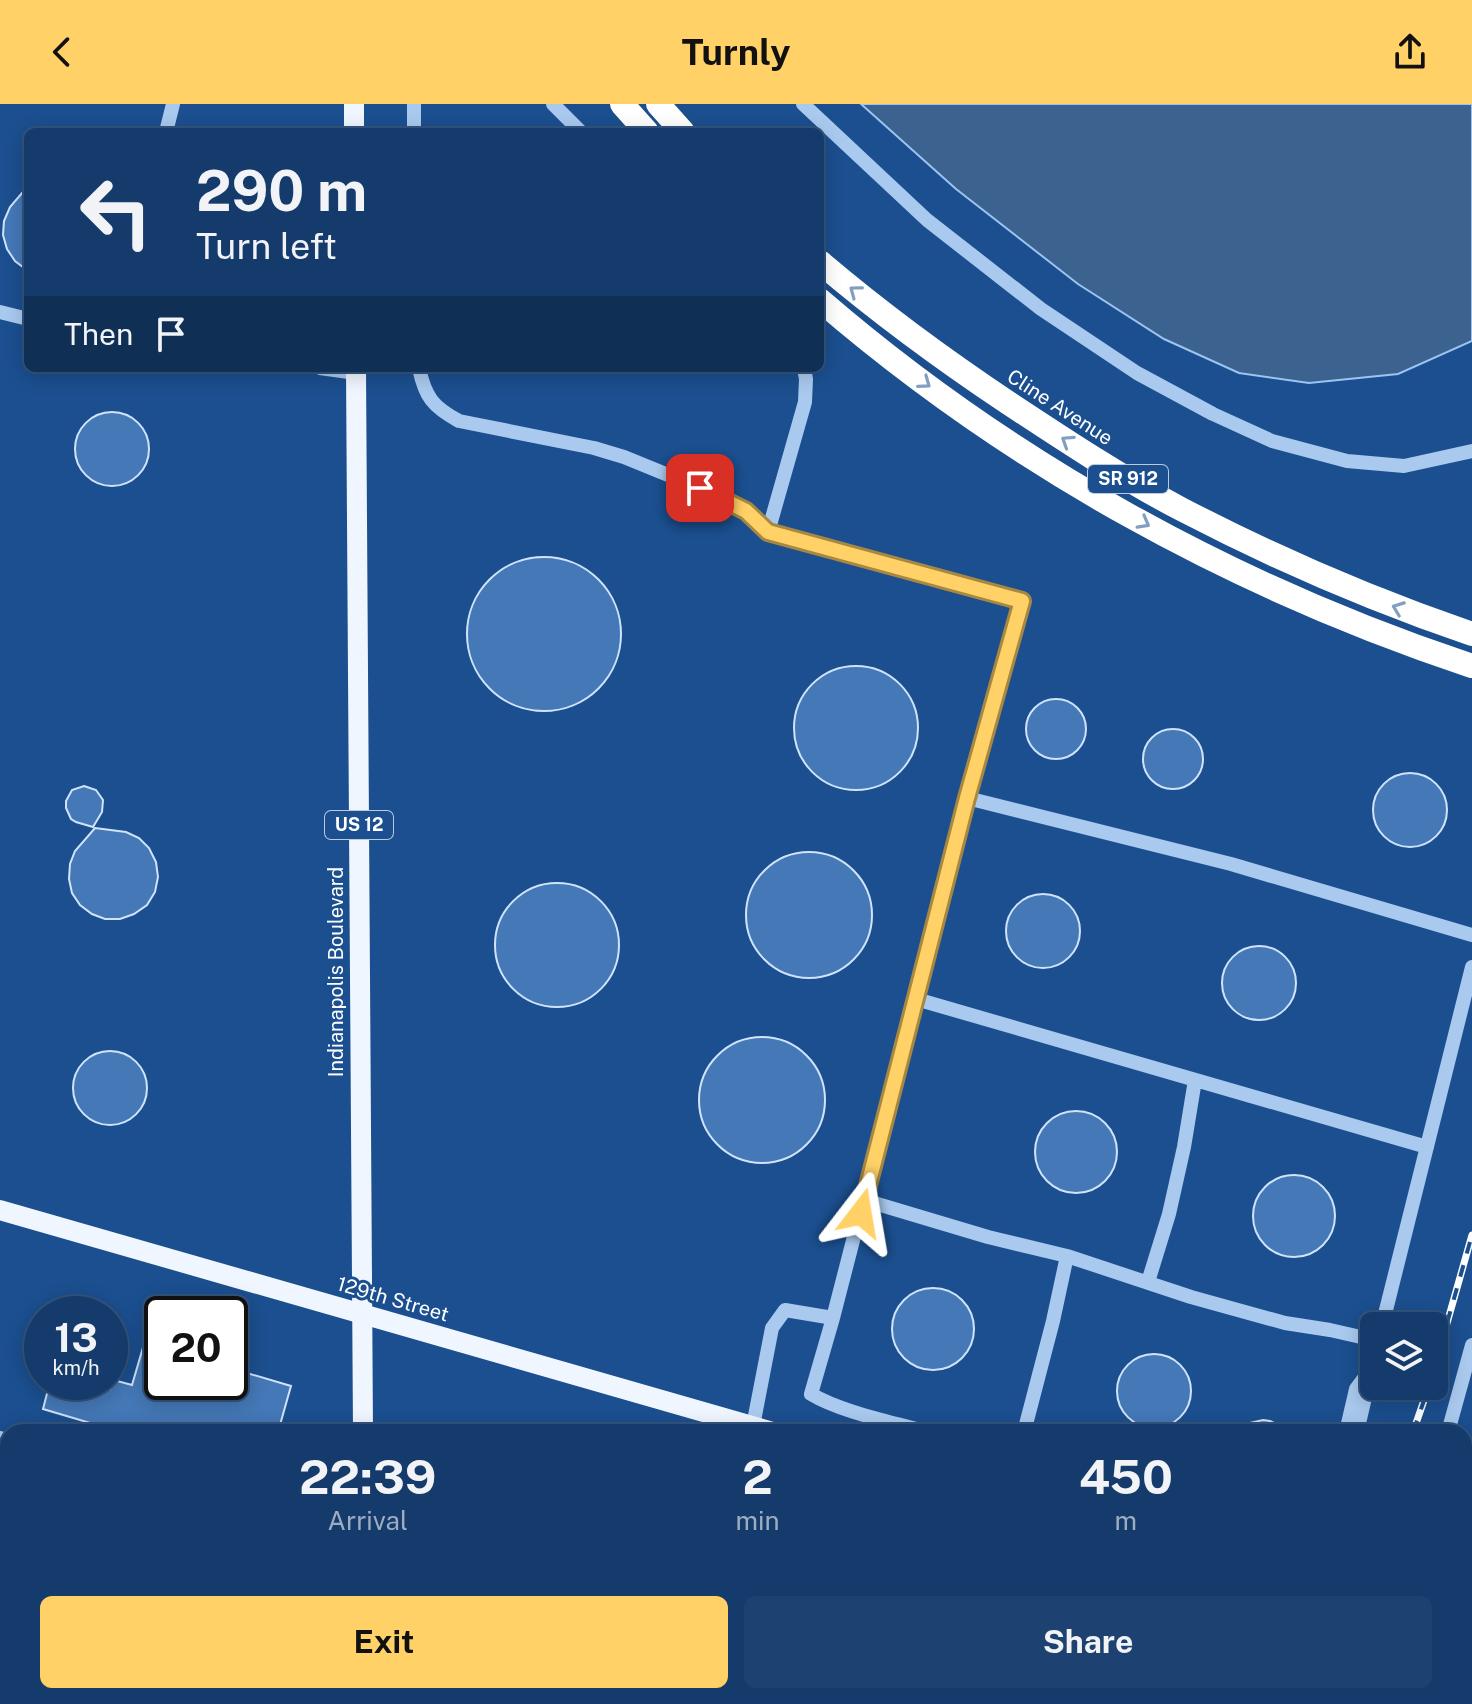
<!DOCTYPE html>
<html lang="en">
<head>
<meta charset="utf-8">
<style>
	body { margin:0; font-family:"Public Sans",sans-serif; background:#1d4271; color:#f1f3f6; height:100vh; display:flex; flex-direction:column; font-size:30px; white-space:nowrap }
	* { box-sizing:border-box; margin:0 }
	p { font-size:26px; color:#9dadc1 }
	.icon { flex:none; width:44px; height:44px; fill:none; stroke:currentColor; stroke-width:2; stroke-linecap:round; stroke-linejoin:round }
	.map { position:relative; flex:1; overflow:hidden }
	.sheet { position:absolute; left:0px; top:1320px; width:1472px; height:280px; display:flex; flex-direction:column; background:#143b6b; border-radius:24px 24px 0 0; box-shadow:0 4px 20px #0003,0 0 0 2px #33557e }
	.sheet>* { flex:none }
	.top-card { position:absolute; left:24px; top:24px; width:800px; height:244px; border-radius:12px; box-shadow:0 4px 20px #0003,0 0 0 2px #33557e; background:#143b6b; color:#f1f3f6; overflow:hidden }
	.tools { position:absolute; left:1360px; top:1208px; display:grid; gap:16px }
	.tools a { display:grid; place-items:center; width:88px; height:88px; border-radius:12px; background:#143b6b; box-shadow:0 4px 20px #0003,0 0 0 2px #33557e; font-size:40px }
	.speed { position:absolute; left:24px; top:1192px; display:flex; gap:16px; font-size:40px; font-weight:700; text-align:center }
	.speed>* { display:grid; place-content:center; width:104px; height:104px; border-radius:50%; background:#143b6b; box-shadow:0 4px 20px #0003,0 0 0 2px #33557e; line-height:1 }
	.speed small { font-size:20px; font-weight:400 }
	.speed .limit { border:4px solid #111; border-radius:12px; background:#fff; color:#111 }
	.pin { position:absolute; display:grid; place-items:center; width:68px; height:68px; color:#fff; margin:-34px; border-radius:16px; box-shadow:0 4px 12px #0006 }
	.me { position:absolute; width:88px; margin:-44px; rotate:14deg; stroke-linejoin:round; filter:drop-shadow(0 0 6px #0008) }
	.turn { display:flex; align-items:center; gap:28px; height:168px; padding:0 40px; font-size:36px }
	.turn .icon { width:104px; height:104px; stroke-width:2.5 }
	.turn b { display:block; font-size:56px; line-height:68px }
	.then { display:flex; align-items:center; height:76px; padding:0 40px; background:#0003; gap:16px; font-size:30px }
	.eta { display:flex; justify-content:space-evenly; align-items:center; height:136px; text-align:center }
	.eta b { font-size:48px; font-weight:700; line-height:56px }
	.cta { display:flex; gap:16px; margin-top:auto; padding:16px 40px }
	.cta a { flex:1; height:92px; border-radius:12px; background:#ffd166; color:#111; font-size:32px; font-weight:700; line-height:92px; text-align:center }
	.cta a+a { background:#1d4271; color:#f1f3f6 }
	header { display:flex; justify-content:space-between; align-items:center; height:104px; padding:0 40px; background:#ffd166; color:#111; font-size:36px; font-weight:700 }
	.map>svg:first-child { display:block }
	.water { fill:#3c6290; stroke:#9cc4f0; stroke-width:2 }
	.building { fill:#4478b7; stroke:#cfe3fa; stroke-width:2 }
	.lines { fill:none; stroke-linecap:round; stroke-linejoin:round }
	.minor { stroke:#a9c9ee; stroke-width:14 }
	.major { stroke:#f0f6ff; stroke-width:20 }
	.highway { stroke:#fff; stroke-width:24 }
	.rail-casing { stroke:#fff; stroke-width:7 }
	.rail { stroke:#1b4f8f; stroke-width:4; stroke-dasharray:12; stroke-linecap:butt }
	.oneway { stroke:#829ec1 }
	.route-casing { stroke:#a68842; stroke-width:20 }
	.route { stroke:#ffd166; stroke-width:14 }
	.labels { text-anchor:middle; stroke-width:6; stroke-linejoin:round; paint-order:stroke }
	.shield { fill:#1b4f8f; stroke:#bbcadd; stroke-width:2 }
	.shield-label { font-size:18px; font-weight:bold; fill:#fff }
	.street-label { font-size:20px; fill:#fff; stroke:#1b4f8f }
</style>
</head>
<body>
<header><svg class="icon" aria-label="back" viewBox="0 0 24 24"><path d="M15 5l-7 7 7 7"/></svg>Turnly<svg class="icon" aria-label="share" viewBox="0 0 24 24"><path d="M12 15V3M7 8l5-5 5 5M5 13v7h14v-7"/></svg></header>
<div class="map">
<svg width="1472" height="1600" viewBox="0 0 1472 1600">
	<rect width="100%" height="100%" fill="#1b4f8f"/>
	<path class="water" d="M861 0H1472V237L1398 270 1309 279 1239 269 1164 235 1078 180 956 85Z"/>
	<path class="building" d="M28 82V167L15 157 7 145 3 131 4 117 10 103Z
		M75 345a37 37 0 1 1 74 0a37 37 0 1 1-74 0Z
		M467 530a77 77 0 1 1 154 0a77 77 0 1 1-154 0Z
		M794 624a62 62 0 1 1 124 0a62 62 0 1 1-124 0Z
		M1026 625a30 30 0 1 1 60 0a30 30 0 1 1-60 0Z
		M1143 655a30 30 0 1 1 60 0a30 30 0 1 1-60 0Z
		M1373 706a37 37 0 1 1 74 0a37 37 0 1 1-74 0Z
		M84 682 96 686 103 696 102 708 93 723 76 718 71 715 66 704V697L72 686Z
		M95 724 126 728 139 734 149 744 156 758 158 773 155 788 147 801 134 810 120 815H105L92 810 80 801 72 789 69 775 70 760 75 747Z
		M746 811a63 63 0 1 1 126 0a63 63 0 1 1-126 0Z
		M495 841a62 62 0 1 1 124 0a62 62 0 1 1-124 0Z
		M1006 827a37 37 0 1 1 74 0a37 37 0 1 1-74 0Z
		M1222 879a37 37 0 1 1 74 0a37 37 0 1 1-74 0Z
		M699 996a63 63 0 1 1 126 0a63 63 0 1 1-126 0Z
		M73 984a37 37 0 1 1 74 0a37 37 0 1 1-74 0Z
		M1035 1048a41 41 0 1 1 82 0a41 41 0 1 1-82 0Z
		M1253 1112a41 41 0 1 1 82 0a41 41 0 1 1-82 0Z
		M892 1225a41 41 0 1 1 82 0a41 41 0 1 1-82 0Z
		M144 1240 162 1245V1278H230V1264L291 1282 278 1328H136L121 1324 120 1328H114L97 1323V1321L43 1305 50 1278H87L110 1285V1275L132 1281Z
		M1117 1287a37 37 0 1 1 74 0a37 37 0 1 1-74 0Z
		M1263 1316 1270 1317 1293 1328H1233L1232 1323Z"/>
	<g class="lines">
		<path class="minor" d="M414 0V28
			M553 0 581 28
			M803 0 927 116 1041 205 1137 269 1213 310 1272 337 1347 357 1404 362 1472 347
			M166 28 173 0
			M0 208 28 215
			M320 264 356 269
			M419 264C425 293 433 303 459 317L594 344 624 353 700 384 746 407 768 428
			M804 264 806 275 805 298 768 428 1022 497 967 694
			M916 895 1427 1043
			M864 1096 988 1133 1067 1152 1191 1193 1285 1219 1330 1226 1374 1236
			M1148 1178 1169 1110 1184 1043 1195 976
			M833 1214 811 1290C841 1308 892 1318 927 1328
			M1382 1222 1472 863
			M753 1322 772 1224 785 1206 833 1214 967 694 1231 760 1472 831
			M1024 1328 1053 1217 1067 1152
			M1346 1328 1356 1285 1368 1269
			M1357 1328 1374 1255
			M1448 1328 1472 1241
			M0 1334 8 1336
			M0 1575 8 1578
			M58 1592 87 1600
			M717 1600 719 1592
			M924 1600 926 1592
			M1276 1600 1278 1592
			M1359 1600 1361 1592
			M1426 1600 1428 1592"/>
		<path class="major" d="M354 0V28
			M356 264 363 1328
			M0 1106 773 1328
			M1464 1525 1472 1528
			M364 1592V1600"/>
		<path class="highway" d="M622 0 647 28
			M658 0 683 28
			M820 158C880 209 944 256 1010 300 1066 337 1122 374 1181 405 1275 454 1372 496 1472 530
			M820 196C1010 360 1234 483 1472 562"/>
		<g class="rail-casing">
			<path id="rail" d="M1434 1265 1472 1131
				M1413 1328 1429 1282
				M1328 1600 1330 1592"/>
		</g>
		<use href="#rail" class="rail"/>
	</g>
	<defs><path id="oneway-chevron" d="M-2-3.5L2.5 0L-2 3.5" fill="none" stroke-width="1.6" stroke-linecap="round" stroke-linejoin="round" transform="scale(2)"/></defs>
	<g class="oneway">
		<use href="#oneway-chevron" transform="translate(855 187) rotate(-143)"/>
		<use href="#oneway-chevron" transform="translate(925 279) rotate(36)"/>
		<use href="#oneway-chevron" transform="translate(1067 337) rotate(-147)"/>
		<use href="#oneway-chevron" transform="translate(1144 419) rotate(29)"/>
		<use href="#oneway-chevron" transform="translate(1398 504) rotate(-159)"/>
	</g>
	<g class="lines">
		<g class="route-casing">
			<path id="route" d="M700 384 746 407 768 428 1022 497 967 694 861 1109"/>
		</g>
		<use href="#route" class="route"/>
	</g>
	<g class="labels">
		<g class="shield">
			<rect x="1088" y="361" width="80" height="28" rx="6"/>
			<rect x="325" y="707" width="68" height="28" rx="6"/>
		</g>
		<g class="shield-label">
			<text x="1128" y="381">SR 912</text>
			<text x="359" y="727">US 12</text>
		</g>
		<g class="street-label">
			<text transform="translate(1060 303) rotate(33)" y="7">Cline Avenue</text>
			<text transform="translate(336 868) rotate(-90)" y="7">Indianapolis Boulevard</text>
			<text transform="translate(393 1195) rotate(16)" y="7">129th Street</text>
		</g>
	</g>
</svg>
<div class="tools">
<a><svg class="icon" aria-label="layers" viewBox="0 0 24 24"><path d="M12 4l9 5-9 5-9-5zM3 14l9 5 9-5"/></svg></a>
</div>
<div class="speed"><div>13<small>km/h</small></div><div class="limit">20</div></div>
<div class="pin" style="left:700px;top:384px;background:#d93025"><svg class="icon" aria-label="arrive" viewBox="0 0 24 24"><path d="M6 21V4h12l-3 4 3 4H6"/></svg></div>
<svg class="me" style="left:861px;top:1109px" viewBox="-20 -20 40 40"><path d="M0-17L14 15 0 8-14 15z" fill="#ffd166" stroke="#fff" stroke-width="4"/></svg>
<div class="top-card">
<div class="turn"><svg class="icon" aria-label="left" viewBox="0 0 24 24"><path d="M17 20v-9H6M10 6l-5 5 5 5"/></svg><div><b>290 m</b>Turn left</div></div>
<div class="then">Then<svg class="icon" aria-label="arrive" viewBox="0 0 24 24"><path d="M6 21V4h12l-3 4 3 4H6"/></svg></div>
</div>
<section class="sheet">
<div class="eta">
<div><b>22:39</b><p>Arrival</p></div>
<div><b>2</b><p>min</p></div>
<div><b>450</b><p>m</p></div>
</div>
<div class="cta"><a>Exit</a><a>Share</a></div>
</section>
</div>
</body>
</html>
